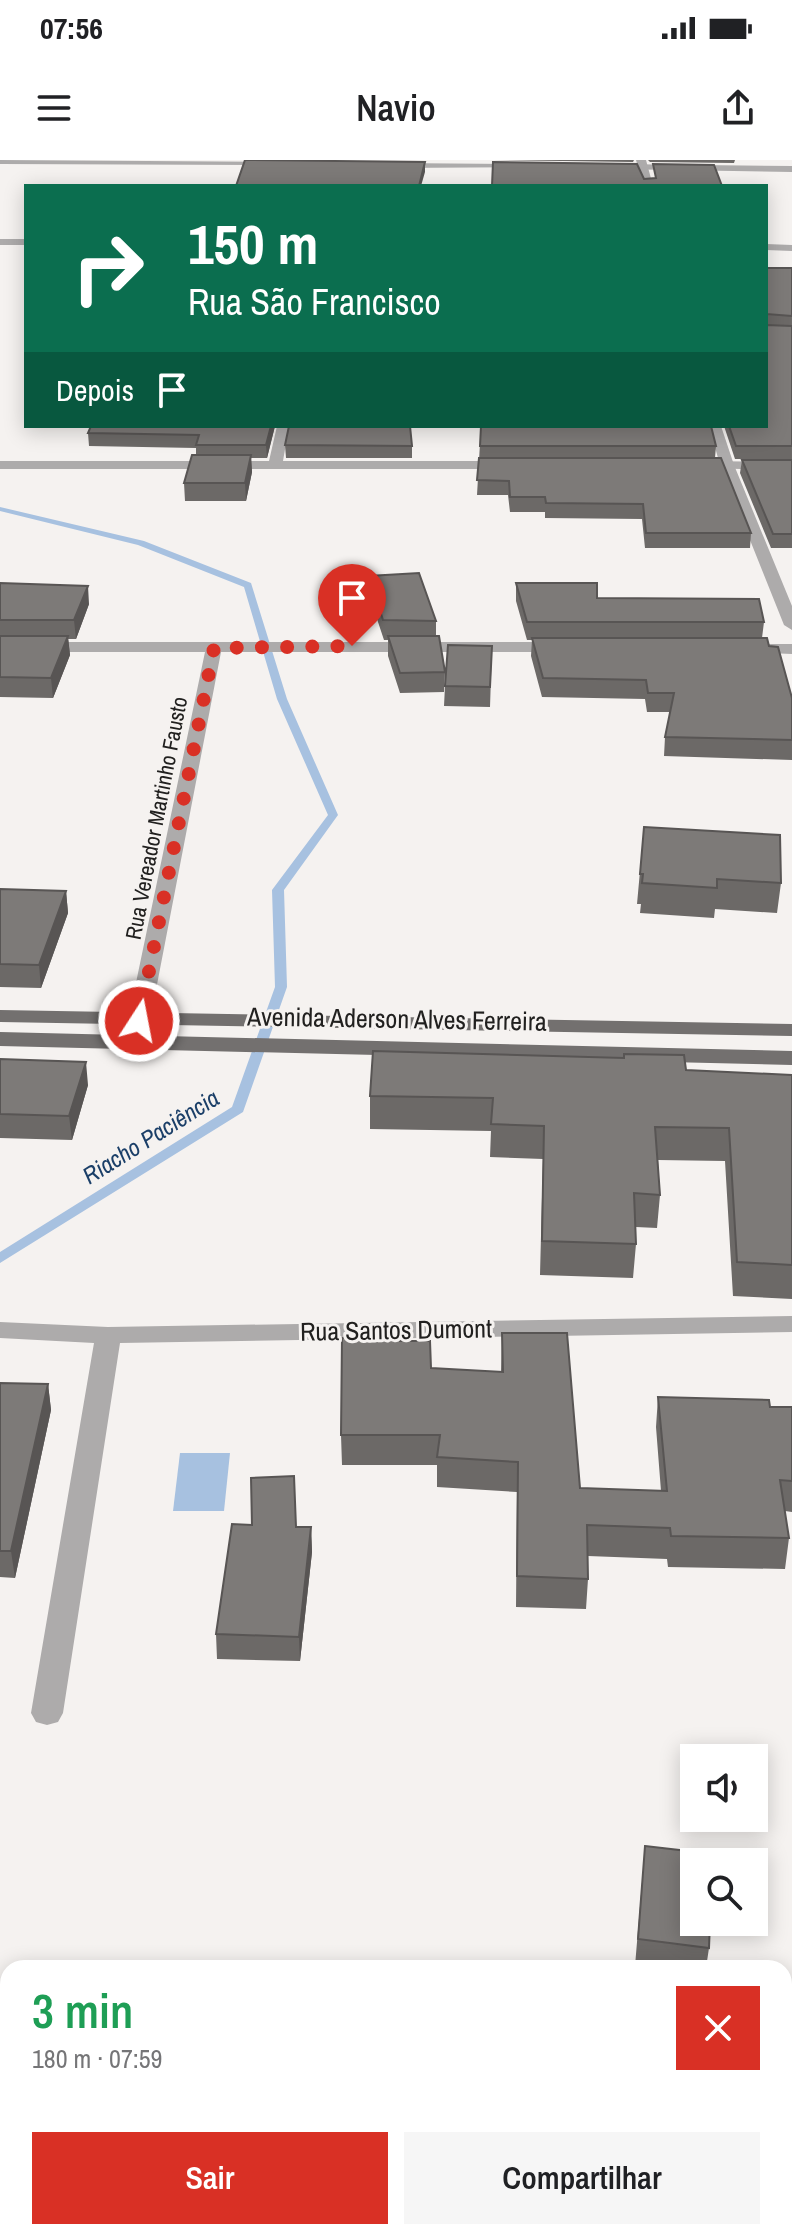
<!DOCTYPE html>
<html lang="pt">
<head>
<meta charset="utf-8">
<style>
	body { margin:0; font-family:"Archivo Narrow",sans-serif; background:#f6f6f6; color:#202124; height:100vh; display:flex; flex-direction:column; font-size:30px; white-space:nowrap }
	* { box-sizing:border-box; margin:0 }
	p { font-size:26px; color:#757577 }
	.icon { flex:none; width:44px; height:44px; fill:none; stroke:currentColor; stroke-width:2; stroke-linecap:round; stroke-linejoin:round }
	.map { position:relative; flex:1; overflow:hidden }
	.sheet { position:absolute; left:0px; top:1800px; width:792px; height:280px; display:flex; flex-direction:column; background:#fff; border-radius:24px 24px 0 0; box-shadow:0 4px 20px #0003 }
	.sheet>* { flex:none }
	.guide { position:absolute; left:24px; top:24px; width:744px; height:244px; border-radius:0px; box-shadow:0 4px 20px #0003; background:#0b6e4f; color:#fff; overflow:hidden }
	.buttons { position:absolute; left:680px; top:1584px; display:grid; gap:16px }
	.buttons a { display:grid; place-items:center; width:88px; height:88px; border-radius:0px; background:#fff; box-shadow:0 4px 20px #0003; font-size:40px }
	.pin { position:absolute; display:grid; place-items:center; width:68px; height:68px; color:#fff; margin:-82px -34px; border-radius:50% 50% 50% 0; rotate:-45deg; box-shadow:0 0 8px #0007 }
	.pin .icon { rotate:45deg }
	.me { position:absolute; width:88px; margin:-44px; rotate:11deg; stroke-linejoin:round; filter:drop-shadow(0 0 6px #0008) }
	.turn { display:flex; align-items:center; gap:28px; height:168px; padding:0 32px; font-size:36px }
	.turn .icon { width:104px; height:104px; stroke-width:2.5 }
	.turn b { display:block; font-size:56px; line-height:68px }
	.then { display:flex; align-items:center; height:76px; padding:0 32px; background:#0003; gap:16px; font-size:30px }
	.round { display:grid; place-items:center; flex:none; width:84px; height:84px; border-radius:0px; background:#f6f6f6 }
	.summary { display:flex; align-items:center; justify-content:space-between; height:136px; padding:0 32px }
	h1 { font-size:48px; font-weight:600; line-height:60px; color:#1e9e55 }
	.primary-button { display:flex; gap:16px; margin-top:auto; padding:16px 32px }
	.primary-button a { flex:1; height:92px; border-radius:0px; background:#d93025; color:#fff; font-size:32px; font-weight:600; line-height:92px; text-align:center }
	.primary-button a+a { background:#f6f6f6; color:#202124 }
	.status { display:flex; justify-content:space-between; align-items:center; height:56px; padding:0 40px; background:#fff; direction:ltr }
	.status svg { height:22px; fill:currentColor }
	header { display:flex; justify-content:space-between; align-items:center; height:104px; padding:0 32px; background:#fff; font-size:36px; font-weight:600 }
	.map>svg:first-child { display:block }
	.water { fill:#a7c1e0 }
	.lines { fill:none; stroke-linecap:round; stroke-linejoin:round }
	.stream { fill:#a7c1e0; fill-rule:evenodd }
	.minor { fill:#adabab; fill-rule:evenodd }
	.tertiary { fill:#adabab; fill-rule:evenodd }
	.primary { fill:#73706f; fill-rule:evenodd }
	.wall { fill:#6c6967 }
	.shaded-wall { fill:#585554 }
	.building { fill:#7d7a78; stroke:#585554; stroke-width:2 }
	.route { stroke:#d93025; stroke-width:14; stroke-dasharray:0 25.2 }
	.labels { text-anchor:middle; stroke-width:6; stroke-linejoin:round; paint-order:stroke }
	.far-street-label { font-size:22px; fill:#21201f; stroke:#f5f2f0 }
	.far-water-label { font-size:24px; font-style:italic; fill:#1b3f68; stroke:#f5f2f0 }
	.street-label { font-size:26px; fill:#21201f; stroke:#f5f2f0 }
</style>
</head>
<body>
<div class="status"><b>07:56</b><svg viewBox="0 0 49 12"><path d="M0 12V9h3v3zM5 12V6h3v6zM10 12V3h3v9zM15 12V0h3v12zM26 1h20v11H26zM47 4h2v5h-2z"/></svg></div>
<header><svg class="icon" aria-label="menu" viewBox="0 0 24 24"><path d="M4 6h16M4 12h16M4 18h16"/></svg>Navio<svg class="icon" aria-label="share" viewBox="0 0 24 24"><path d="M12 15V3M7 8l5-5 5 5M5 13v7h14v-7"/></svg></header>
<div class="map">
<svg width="792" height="2080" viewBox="0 0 792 2080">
	<rect width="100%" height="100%" fill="#f5f2f0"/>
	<path class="water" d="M180 1293H230L224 1351H173Z"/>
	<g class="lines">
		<path class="stream" d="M0 347 144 381 251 423 287 539 338 655 284 730 287 827 243 952 0 1103V1092L232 947 275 827 272 730 328 655 277 539 244 427 138 385 0 351Z"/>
		<path class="minor" d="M0 0 274 2 279 5 0 4Z
			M394 3 526 4 531 7 391 8Z
			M614 4 792 6V12L611 9Z
			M0 79H26V85H0Z
			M766 84 792 85V91L766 90Z
			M277 266H289L283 301H510L517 305 510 309H0V301H269Z
			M702 301 792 302V310L697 308V302Z
			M0 482H562L570 487 562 492H221L150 861 137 887 129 889 118 882 128 861 205 492H0Z
			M746 484H792V494L740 492 738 489Z
			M792 1156V1172L120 1183 63 1553 58 1562 47 1565 36 1562 31 1553 94 1183 0 1178V1162L108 1167Z"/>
		<path class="tertiary" d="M636 0H646L653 26H643Z
			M709 266H721L734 305 792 446V470L784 465 720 305Z"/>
		<path class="primary" d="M0 850 792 864V876L0 862Z
			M0 872 792 891V905L0 886Z"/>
	</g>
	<path class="wall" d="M493 0H634L633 2Z
		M648 0H735L734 3 650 2Z
		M766 108H792V299H735L724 266H766Z
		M91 266H275L267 298H251L252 312 246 341H185L184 323 196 295V288L89 286 88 273Z
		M481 266 716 286 715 298 751 373 750 388H645L642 359 545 358V352H510L508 335H477Z
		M285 285 412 286V298H286Z
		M742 300H792V388H771L740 313Z
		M369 416 436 461V476L445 512 444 532 400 533 388 496V480H384L369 435Z
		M0 423 89 444 76 479H68L70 495 53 538 0 537Z
		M516 423 597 438 764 462 762 478 769 486 792 538V600L664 596 665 577 670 552H647L645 539 542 537 531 496 532 480H527L516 441Z
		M492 486 490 547 444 546 445 526Z
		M644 667 781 723 777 753 715 749 714 758 640 753 641 744H637Z
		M0 729 66 731 68 753 41 828 0 827Z
		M0 899 88 925 72 980 0 978Z
		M686 910 792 915V1139L733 1136 725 1001 658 1000 660 1035 657 1068 636 1067V1084L633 1118 540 1115 543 999 490 997 491 971 370 969V936Z
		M502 1173 580 1328 661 1331 656 1267 658 1237 770 1247H792V1352L785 1351 789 1378 785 1409 668 1407 667 1399 588 1396V1419L586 1449 516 1447 517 1332 437 1327V1305H342L341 1275 400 1181 431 1208 501 1212Z
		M0 1223 48 1224 51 1250 15 1418 0 1417Z
		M296 1367H311L312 1392 300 1501 217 1499 216 1474Z
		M645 1686 709 1788 706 1808H653L635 1806Z"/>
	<path class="shaded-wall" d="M425 2V12L421 26H419Z
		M271 266H275L267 298 266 285Z
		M251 295 252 312 246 341 245 323Z
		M88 426 89 444 76 479 74 460Z
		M68 476 70 495 53 538 51 518Z
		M66 731 68 753 41 828 39 805Z
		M86 902 88 925 72 980 69 956Z
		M48 1224 51 1250 15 1418 11 1391Z
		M311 1367 312 1392 300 1501 299 1477Z"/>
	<path class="building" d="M245 0 425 2 419 26H236Z
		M493 2 637 4 644 19 656 18 653 4 714 5 722 26H492Z
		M766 108H792V156L767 154 766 159Z
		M766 165 792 166V286H736L729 266H766Z
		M91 266H271L266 285H196L199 275 88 273Z
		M289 266H410L412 286 285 285Z
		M481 266H711L716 286H480Z
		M192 295H251L245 323H184Z
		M479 298H721L751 373H646L643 344 546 343 545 337H510L509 321 477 320Z
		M742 300H792V374H773Z
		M419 413 436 461 383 460 369 416Z
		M0 423 88 426 74 460H0Z
		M516 423H597V438L759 439 764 462H527Z
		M0 476H68L51 518 0 517Z
		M388 476H439L445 512 400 513Z
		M532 478H767L769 486 778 487 792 538V580L665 577 674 533H648L646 520 543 518Z
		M448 485 492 486 490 527 445 526Z
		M644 667 780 675 781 723 717 719V728L642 723 643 714H640Z
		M0 729 66 731 39 805 0 804Z
		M373 891 624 898V894L684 895 686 910 792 915V1105L737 1102 729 968 655 967 660 1035 634 1033 636 1084 542 1081 544 966 491 964 493 938 370 936Z
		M0 899 86 902 69 956 0 954Z
		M502 1173H567L580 1328 667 1331 658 1237 769 1240 770 1247H792V1321L780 1320 789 1378 671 1376 670 1368 587 1365 588 1419 517 1416 518 1302 437 1297 440 1275H341L342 1178 399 1177 400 1181H430L431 1208 503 1212Z
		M0 1223 48 1224 11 1391H0Z
		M294 1316 296 1367H311L299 1477 216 1474 232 1364 252 1365 251 1318Z
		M645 1686 713 1694 712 1702H694V1762H710L709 1788 638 1779Z"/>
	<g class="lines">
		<path class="route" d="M139 861 214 488 352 486"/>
	</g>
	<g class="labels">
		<g class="far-street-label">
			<text transform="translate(156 658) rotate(-79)" y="8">Rua Vereador Martinho Fausto</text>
		</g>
		<g class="far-water-label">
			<text transform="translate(151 977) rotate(-32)" y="8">Riacho Paciência</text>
		</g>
		<g class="street-label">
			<text transform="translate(397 859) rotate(1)" y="9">Avenida Aderson Alves Ferreira</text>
			<text transform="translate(396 1170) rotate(-1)" y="9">Rua Santos Dumont</text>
		</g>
	</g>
</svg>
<div class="buttons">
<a><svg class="icon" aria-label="sound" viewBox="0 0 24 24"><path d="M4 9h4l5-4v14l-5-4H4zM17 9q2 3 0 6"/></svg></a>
<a><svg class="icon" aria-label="search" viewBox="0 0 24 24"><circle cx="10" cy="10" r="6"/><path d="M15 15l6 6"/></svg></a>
</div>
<div class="pin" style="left:352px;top:486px;background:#d93025"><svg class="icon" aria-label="arrive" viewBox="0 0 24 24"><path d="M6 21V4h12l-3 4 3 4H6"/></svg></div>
<svg class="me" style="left:139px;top:861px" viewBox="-20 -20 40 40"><circle r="17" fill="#d93025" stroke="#fff" stroke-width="3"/><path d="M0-11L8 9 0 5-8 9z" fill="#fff"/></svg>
<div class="guide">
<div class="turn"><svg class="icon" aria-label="right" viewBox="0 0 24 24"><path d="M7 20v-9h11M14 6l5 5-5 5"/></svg><div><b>150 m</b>Rua São Francisco</div></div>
<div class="then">Depois<svg class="icon" aria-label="arrive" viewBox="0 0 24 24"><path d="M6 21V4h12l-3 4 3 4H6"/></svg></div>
</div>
<section class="sheet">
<div class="summary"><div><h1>3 min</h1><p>180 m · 07:59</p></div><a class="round" style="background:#d93025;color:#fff"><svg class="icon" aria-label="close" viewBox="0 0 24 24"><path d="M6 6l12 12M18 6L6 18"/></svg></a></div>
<div class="primary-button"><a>Sair</a><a>Compartilhar</a></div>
</section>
</div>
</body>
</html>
